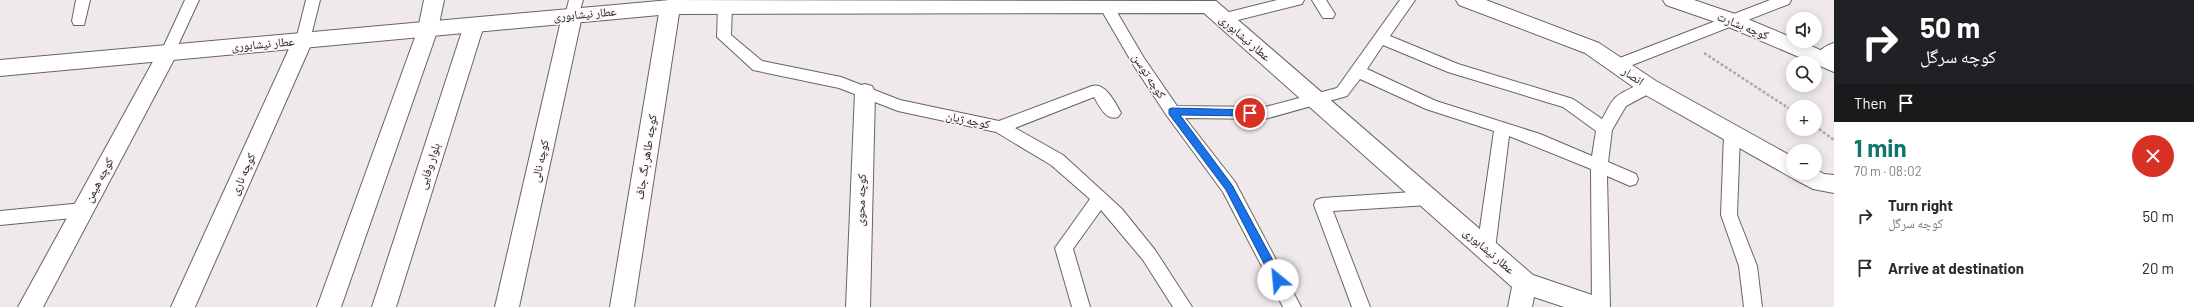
<!DOCTYPE html>
<html lang="en">
<head>
<meta charset="utf-8">
<style>
	body { margin:0; font-family:Barlow,"Noto Naskh Arabic",sans-serif; background:#f2f2f3; color:#2b2b33; height:100vh; display:flex; flex-direction:column; font-size:15px; white-space:nowrap }
	* { box-sizing:border-box; margin:0 }
	p { font-size:13px; color:#7c7c81 }
	.icon { flex:none; width:22px; height:22px; fill:none; stroke:currentColor; stroke-width:2; stroke-linecap:round; stroke-linejoin:round }
	.map { position:relative; flex:1; overflow:hidden }
	.side { display:flex; flex-direction:column; background:#fff; width:360px }
	.side>* { flex:none }
	.hud { background:#202124; color:#fff; overflow:hidden }
	.tools { position:absolute; left:1786px; top:12px; display:grid; gap:8px }
	.tools a { display:grid; place-items:center; width:36px; height:36px; border-radius:50%; background:#fff; box-shadow:0 2px 10px #0003; font-size:20px }
	.pin { position:absolute; display:grid; place-items:center; width:34px; height:34px; color:#fff; margin:-17px; border:2px solid #fff; border-radius:50%; box-shadow:0 1px 4px #0007 }
	.me { position:absolute; width:44px; margin:-22px; rotate:332deg; stroke-linejoin:round; filter:drop-shadow(0 0 3px #0008) }
	.turn { display:flex; align-items:center; gap:14px; height:84px; padding:0 20px; font-size:18px }
	.turn .icon { width:52px; height:52px; stroke-width:2.5 }
	.turn b { display:block; font-size:28px; line-height:34px }
	.then { display:flex; align-items:center; height:38px; padding:0 20px; background:#0003; gap:8px; font-size:15px }
	.round { display:grid; place-items:center; flex:none; width:42px; height:42px; border-radius:21px; background:#f2f2f3 }
	.headline { display:flex; align-items:center; justify-content:space-between; height:68px; padding:0 20px }
	h1 { font-size:24px; font-weight:700; line-height:30px; color:#0f766e }
	ul { padding:0; list-style:none }
	li { display:flex; align-items:center; gap:12px; height:52px; padding:0 20px }
	li div { flex:1 }
	li b { display:block; font-size:15px }
	li em { font-style:normal }
	main { display:flex; flex:1; min-height:0 }
	.map>svg:first-child { display:block }
	.lines { fill:none; stroke-linecap:round; stroke-linejoin:round }
	.lane-casing { stroke:#696366; stroke-width:2 }
	.street-casing { stroke:#696366; stroke-width:2 }
	.secondary-casing { stroke:#696366; stroke-width:2 }
	.path { stroke:#aea8ab; stroke-width:2.5; stroke-dasharray:3 2; stroke-linecap:butt }
	.lane { fill:#fff; fill-rule:evenodd }
	.street { fill:#fff; fill-rule:evenodd }
	.secondary { fill:#fff; fill-rule:evenodd }
	.route { fill:#1a73e8; stroke:#114b97 }
	.labels { text-anchor:middle; stroke-width:3; stroke-linejoin:round; paint-order:stroke }
	.street-label { font-size:12px; fill:#1a1819; stroke:#fdf6f9 }
</style>
</head>
<body>
<main>
<div class="map">
<svg width="1834" height="307" viewBox="0 0 1834 307">
	<rect width="100%" height="100%" fill="#f0e9ec"/>
	<g class="lines">
		<g class="lane-casing">
			<path id="lane" d="M76 0H90L84 25H74L72 21Z
				M185 0H199L173 56 168 57 163 56 161 52Z
				M306 0H320L310 40 308 44 303 45 298 44 296 40Z
				M569 0H583L577 20H567L565 16Z
				M1277 0H1304L1302 4 1222 24 1217 23 1215 19 1217 15Z
				M1312 0H1326L1335 14 1333 18H1323Z
				M1400 0H1415L1390 36 1458 64 1573 99 1602 119C1606 113 1610 102 1616 97 1624 91 1644 80 1654 83L1657 87 1654 91 1626 106 1612 130 1608 162 1636 174 1638 179 1636 184 1630 186 1607 176 1610 307H1592L1591 169 1509 136 1495 249 1492 254 1486 256 1480 254 1477 249 1494 131 1426 109 1360 79 1347 96 1265 119 1185 118 1235 182 1301 307H1283L1223 192 1167 116 1134 66 1099 6 1101 2H1111L1144 58 1177 106 1265 107 1337 88ZM1383 45 1448 72 1563 107 1596 131 1592 156 1540 134 1436 101 1367 69Z
				M1770 0H1791L1789 4 1622 69 1617 71 1612 69 1610 65 1612 61Z
				M725 2 730 3 732 7 731 35 762 61 841 77 900 100 999 121 1092 86C1105 82 1115 102 1121 113L1118 117C1106 121 1100 107 1094 97L1015 128 1063 155 1122 209 1155 250 1192 307H1173L1143 260 1101 210 1073 249 1090 307H1072L1055 248 1090 199 1051 165 996 132 898 111 839 88 753 70 717 37 718 7 720 3Z
				M1834 43V56C1828 61 1825 64 1817 62L1815 58C1818 51 1826 45 1834 43Z
				M1732 128 1738 130 1740 134 1737 215 1757 266 1762 307H1744L1739 266 1721 215 1724 134 1726 130Z
				M1428 191 1434 193 1436 198 1434 203 1428 205 1333 211 1370 307H1352L1314 205 1316 200 1322 198Z
				M83 203 89 205 91 210 89 215 83 217 0 225V211Z"/>
		</g>
		<g class="street-casing">
			<path id="street" d="M424 0H444L438 29 341 307H317L418 29Z
				M670 0 677 2 680 7 634 307H610L660 7 663 2Z
				M1456 0H1486L1599 43 1656 81 1793 157V173H1815V169L1824 174 1834 175V193L1813 189 1794 179 1642 93 1585 53 1459 5Z
				M1663 0H1694L1738 15 1793 38V41H1800L1834 56V72L1724 25 1666 5Z
				M572 9 579 11 582 16 519 307H495L562 16 565 11Z
				M474 18 481 20 484 25 396 307H372L464 25 467 20Z
				M303 33 310 35 313 40 195 307H171L293 40 296 35Z
				M168 45 175 47 178 52 43 307H18L161 47Z
				M865 84 872 86 875 92 870 307H846L855 92 858 86Z"/>
		</g>
		<g class="secondary-casing">
			<path id="secondary" d="M670 0 1216 1 1533 275 1604 299 1607 307H1564L1534 297 1532 307H1508L1512 287 1204 13 670 14 0 76V60Z"/>
		</g>
		<path class="path" d="M1704 53 1793 111
			M1815 126 1834 140"/>
		<use href="#lane" class="lane"/>
		<use href="#street" class="street"/>
		<use href="#secondary" class="secondary"/>
	</g>
	<path class="route" d="M1172 108 1253 110 1254 113 1250 116 1180 115 1232 185 1282 277V283H1274L1226 190 1169 114V109Z"/>
	<g class="labels">
		<g class="street-label">
			<text transform="translate(585 14) rotate(-5)" y="4">عطار نیشابوری</text>
			<text transform="translate(1743 26) rotate(22)" y="4">کوچه بشارت</text>
			<text transform="translate(1245 38) rotate(41)" y="4">عطار نیشابوری</text>
			<text transform="translate(263 44) rotate(-5)" y="4">عطار نیشابوری</text>
			<text transform="translate(1149 76) rotate(57)" y="4">کوچه توسن</text>
			<text transform="translate(1633 76) rotate(34)" y="4">انصار</text>
			<text transform="translate(968 120) rotate(12)" y="4">کوچه ژیان</text>
			<text transform="translate(646 157) rotate(-81)" y="4">کوچه طاهر بگ جاف</text>
			<text transform="translate(540 161) rotate(-77)" y="4">کوچه نالی</text>
			<text transform="translate(429 166) rotate(-72)" y="4">بلوار وفایی</text>
			<text transform="translate(243 174) rotate(-66)" y="4">کوچه ناری</text>
			<text transform="translate(99 180) rotate(-62)" y="4">کوچه هیمن</text>
			<text transform="translate(861 200) rotate(-88)" y="4">کوچه محوی</text>
			<text transform="translate(1489 251) rotate(41)" y="4">عطار نیشابوری</text>
		</g>
	</g>
</svg>
<div class="tools">
<a><svg class="icon" aria-label="sound" viewBox="0 0 24 24"><path d="M4 9h4l5-4v14l-5-4H4zM17 9q2 3 0 6"/></svg></a>
<a><svg class="icon" aria-label="search" viewBox="0 0 24 24"><circle cx="10" cy="10" r="6"/><path d="M15 15l6 6"/></svg></a>
<a>+</a>
<a>−</a>
</div>
<div class="pin" style="left:1250px;top:113px;background:#d93025"><svg class="icon" aria-label="arrive" viewBox="0 0 24 24"><path d="M6 21V4h12l-3 4 3 4H6"/></svg></div>
<svg class="me" style="left:1278px;top:280px" viewBox="-20 -20 40 40"><circle r="19" fill="#fff"/><path d="M0-13L10 11 0 6-10 11z" fill="#1a73e8"/></svg>
</div>
<section class="side">
<div class="hud">
<div class="turn"><svg class="icon" aria-label="right" viewBox="0 0 24 24"><path d="M7 20v-9h11M14 6l5 5-5 5"/></svg><div><b>50 m</b>کوچه سرگل</div></div>
<div class="then">Then<svg class="icon" aria-label="arrive" viewBox="0 0 24 24"><path d="M6 21V4h12l-3 4 3 4H6"/></svg></div>
</div>
<div class="headline"><div><h1>1 min</h1><p>70 m · 08:02</p></div><a class="round" style="background:#d93025;color:#fff"><svg class="icon" aria-label="close" viewBox="0 0 24 24"><path d="M6 6l12 12M18 6L6 18"/></svg></a></div>
<ul>
<li><svg class="icon" aria-label="right" viewBox="0 0 24 24"><path d="M7 20v-9h11M14 6l5 5-5 5"/></svg><div><b>Turn right</b><p>کوچه سرگل</p></div><em>50 m</em></li>
<li><svg class="icon" aria-label="arrive" viewBox="0 0 24 24"><path d="M6 21V4h12l-3 4 3 4H6"/></svg><div><b>Arrive at destination</b></div><em>20 m</em></li>
</ul>
</section>
</main>
</body>
</html>
